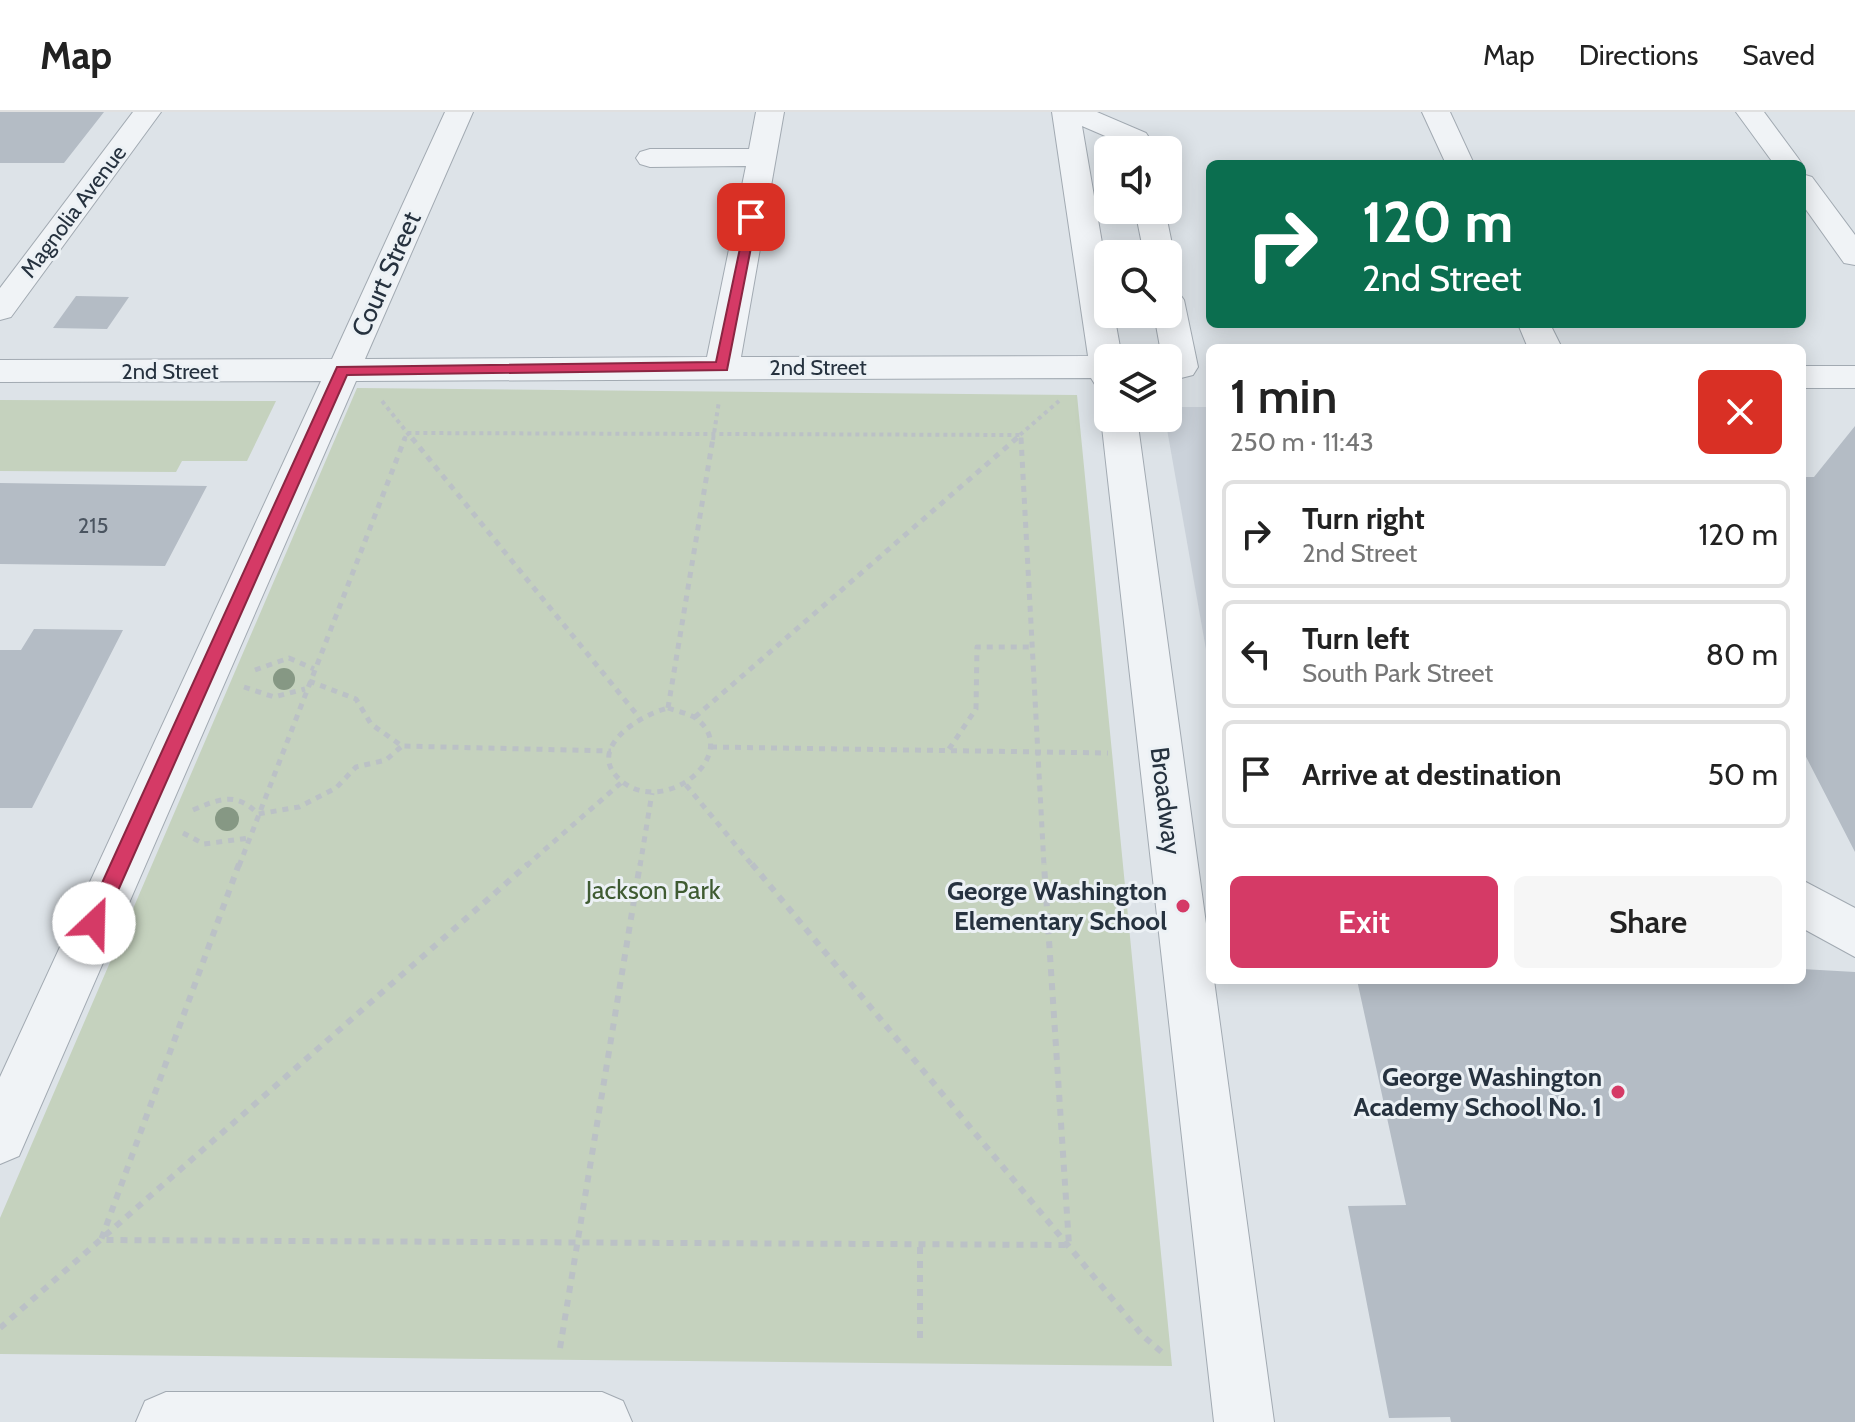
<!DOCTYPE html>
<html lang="en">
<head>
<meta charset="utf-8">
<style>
	body { margin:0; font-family:Cabin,sans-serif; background:#f6f6f6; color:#222; height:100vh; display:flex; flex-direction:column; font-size:30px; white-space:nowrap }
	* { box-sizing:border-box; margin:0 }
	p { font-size:26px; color:#767676 }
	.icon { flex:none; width:44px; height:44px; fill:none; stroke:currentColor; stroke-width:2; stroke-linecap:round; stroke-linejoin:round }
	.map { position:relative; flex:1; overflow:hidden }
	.sheet { position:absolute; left:1206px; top:232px; width:600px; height:640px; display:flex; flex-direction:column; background:#fff; border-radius:12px; box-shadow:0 4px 20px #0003 }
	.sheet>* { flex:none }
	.banner { position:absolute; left:1206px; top:48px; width:600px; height:168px; border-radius:12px; box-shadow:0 4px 20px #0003; background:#0b6e4f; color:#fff; overflow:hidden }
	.tools { position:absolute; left:1094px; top:24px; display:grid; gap:16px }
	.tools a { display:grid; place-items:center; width:88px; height:88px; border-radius:12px; background:#fff; box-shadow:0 4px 20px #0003; font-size:40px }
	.pin { position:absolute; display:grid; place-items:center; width:68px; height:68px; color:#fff; margin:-34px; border-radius:16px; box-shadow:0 4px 12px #0006 }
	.me { position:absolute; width:88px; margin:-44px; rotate:24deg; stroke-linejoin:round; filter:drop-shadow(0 0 6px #0008) }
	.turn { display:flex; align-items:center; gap:28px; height:168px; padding:0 24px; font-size:36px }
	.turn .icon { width:104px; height:104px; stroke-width:2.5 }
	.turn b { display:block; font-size:56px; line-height:68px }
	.round { display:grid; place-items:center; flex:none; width:84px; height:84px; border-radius:12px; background:#f6f6f6 }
	.summary { display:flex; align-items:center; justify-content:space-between; height:136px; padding:0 24px }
	h1 { font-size:48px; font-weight:600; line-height:60px }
	.primary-button { display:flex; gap:16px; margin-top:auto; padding:16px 24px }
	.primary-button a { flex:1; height:92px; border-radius:12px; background:#d53a66; color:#fff; font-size:32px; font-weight:600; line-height:92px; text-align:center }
	.primary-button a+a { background:#f6f6f6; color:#222 }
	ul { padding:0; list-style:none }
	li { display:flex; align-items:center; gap:24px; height:108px; margin:0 16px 12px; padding:0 8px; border:4px solid #e0e0e0; border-radius:12px }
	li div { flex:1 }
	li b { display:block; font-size:30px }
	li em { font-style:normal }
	header { display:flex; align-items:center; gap:48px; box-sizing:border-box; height:112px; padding:0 40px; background:#fff; border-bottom:2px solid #e0e0e0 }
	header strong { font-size:38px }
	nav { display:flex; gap:44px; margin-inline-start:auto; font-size:28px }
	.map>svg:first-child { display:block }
	.built { fill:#cbd2da }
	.green { fill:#c5d2be }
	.building { fill:#b4bcc5 }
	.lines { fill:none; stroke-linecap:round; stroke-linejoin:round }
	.minor-casing { stroke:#a2aab2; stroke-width:2 }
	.path-far2 { stroke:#bbc1c6; stroke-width:4; stroke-dasharray:4 4; stroke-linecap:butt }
	.path-far1 { stroke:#bbc1c6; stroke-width:5; stroke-dasharray:6 6; stroke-linecap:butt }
	.path { stroke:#bbc1c6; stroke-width:6; stroke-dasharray:7 7; stroke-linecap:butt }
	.minor { fill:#f0f3f6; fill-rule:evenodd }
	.tree { fill:#869884 }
	.route { fill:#d53a66; stroke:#8a2642; stroke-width:2 }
	.poi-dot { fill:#d53a66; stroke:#ecf1f5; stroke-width:3 }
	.labels { text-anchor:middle; stroke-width:6; stroke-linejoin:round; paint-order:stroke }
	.far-street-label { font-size:22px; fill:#26323f; stroke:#ecf1f5 }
	.number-label { font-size:22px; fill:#4a5460 }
	.street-label { font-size:26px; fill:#26323f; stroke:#ecf1f5 }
	.park-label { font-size:26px; fill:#3f5b32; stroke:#ecf1f5 }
	.poi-label { font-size:26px; font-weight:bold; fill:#26323f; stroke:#ecf1f5; text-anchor:end }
</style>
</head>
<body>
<header>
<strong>Map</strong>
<nav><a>Map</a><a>Directions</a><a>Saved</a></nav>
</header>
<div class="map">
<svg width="1855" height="1310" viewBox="0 0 1855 1310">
	<rect width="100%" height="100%" fill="#dde3e8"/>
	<path class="built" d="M1173 295H1210V560L1165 306Z"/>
	<path class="green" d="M357 276 1077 283 1172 1254 0 1242V1106Z
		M0 288 276 289 247 349H182L176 360 0 359Z"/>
	<path class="building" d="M0 0H104L64 51H0Z
		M76 184 129 185 107 217 53 216Z
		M1855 314V740L1802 637V365H1814Z
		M0 371 207 374 165 454 0 452Z
		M34 517 123 518 32 696H0V538H21Z
		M1802 857 1855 860V1310H1451L1450 1305 1389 1306 1348 1094 1406 1093 1357 868H1802Z"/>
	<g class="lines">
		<g class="minor-casing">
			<path id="minor" d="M133 0H161L11 205 0 208V176Z
				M445 0H473L365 247 707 245 746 54 650 55 640 52 636 46 640 40 650 37H749L756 0H784L741 245 1088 244 1052 0H1097L1146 21 1150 27 1146 33H1126L1082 14 1108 166V202H1114L1122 246H1108V277L1096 274 1091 266 356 269 19 1044 0 1052V965L321 269 0 270V248L332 247Z
				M1422 0H1450L1474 52H1446Z
				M1736 0H1764L1798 46 1802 52H1774Z
				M1802 62 1812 65 1855 123V153L1844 151 1802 92Z
				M1135 98H1165L1174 142 1170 149 1168 142H1144Z
				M1168 178 1179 181 1184 188 1198 255 1193 263 1181 266 1168 261V246H1162L1154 202H1168Z
				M1518 212H1550L1562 236H1528Z
				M1802 254H1855V276H1802Z
				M1108 297V306H1137L1210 841V868H1214L1274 1310H1214L1101 306Z
				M1802 768 1855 796V845L1802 816Z
				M166 1280H602L623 1289 632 1310H136L145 1289Z"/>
		</g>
		<path class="path-far2" d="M382 289 413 328
			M404 328 407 321 1021 323V328
			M713 328 719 289
			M1014 328 1059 289"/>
		<path class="path-far1" d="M412 326 638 604
			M1021 326 1044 754
			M255 558 289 546 314 557
			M309 569 356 587 371 612 402 634 611 639
			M244 575 274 585 305 577
			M668 596 713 326
			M668 596C677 599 690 602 697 607 741 642 668 703 624 671 581 639 639 603 668 596Z
			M695 605 1017 326
			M711 635 1108 641
			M949 637 976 597 977 535H1031
			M686 673 753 754
			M193 698C219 687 236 679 258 702L299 695 336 676 356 655 386 648 402 634
			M183 721 204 732 249 726
			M239 754 405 326
			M526 754 622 670
			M640 754 652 681"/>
		<path class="path" d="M239 752 101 1128 1069 1133 1044 752
			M752 752 1143 1224 1164 1242
			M920 1135V1229
			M0 1216 528 752
			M560 1236 640 752"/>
		<use href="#minor" class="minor"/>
	</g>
	<g class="tree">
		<circle cx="284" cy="567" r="11"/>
		<circle cx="227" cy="707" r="12"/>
	</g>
	<path class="route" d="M747 103 757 105 727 258 347 263 101 817H87L84 811 87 804 337 255 716 250Z"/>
	<g class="poi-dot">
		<circle cx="1183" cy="794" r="8"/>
		<circle cx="1618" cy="980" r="8"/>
	</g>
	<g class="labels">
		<g class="far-street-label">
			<text transform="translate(73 99) rotate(-53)" y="8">Magnolia Avenue</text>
			<text x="818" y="263">2nd Street</text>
			<text x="170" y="267">2nd Street</text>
		</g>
		<g class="number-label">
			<text x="93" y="421">215</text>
		</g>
		<g class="street-label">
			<text transform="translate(386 162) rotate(-66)" y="9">Court Street</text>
			<text transform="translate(1166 689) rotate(83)" y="9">Broadway</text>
		</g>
		<g class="park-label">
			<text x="653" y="787">Jackson Park</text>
		</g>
		<g class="poi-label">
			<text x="1167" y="788">George Washington<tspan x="1167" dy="30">Elementary School</tspan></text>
			<text x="1602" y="974">George Washington<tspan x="1602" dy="30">Academy School No. 1</tspan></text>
		</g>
	</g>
</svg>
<div class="tools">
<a><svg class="icon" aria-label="sound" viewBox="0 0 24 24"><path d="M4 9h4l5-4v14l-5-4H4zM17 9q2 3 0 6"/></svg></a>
<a><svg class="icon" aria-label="search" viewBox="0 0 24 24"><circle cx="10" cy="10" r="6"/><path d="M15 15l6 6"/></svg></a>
<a><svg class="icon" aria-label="layers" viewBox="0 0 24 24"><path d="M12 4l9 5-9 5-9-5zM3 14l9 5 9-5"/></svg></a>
</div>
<div class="pin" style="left:751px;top:105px;background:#d93025"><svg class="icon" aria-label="arrive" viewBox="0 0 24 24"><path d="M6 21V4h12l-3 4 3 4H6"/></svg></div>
<svg class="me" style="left:94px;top:811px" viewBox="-20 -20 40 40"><circle r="19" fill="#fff"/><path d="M0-13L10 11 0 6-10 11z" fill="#d53a66"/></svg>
<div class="banner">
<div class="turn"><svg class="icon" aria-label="right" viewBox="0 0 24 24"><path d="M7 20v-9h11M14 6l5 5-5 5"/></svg><div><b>120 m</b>2nd Street</div></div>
</div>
<section class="sheet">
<div class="summary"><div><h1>1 min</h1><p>250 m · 11:43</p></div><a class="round" style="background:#d93025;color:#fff"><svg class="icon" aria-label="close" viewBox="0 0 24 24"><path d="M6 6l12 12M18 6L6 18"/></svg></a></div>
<ul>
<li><svg class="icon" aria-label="right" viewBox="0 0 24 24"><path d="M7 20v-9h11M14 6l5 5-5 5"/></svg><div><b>Turn right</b><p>2nd Street</p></div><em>120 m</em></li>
<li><svg class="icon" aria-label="left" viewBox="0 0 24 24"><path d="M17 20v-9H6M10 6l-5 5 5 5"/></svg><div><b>Turn left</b><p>South Park Street</p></div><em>80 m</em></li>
<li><svg class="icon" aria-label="arrive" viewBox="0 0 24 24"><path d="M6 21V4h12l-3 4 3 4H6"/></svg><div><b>Arrive at destination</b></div><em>50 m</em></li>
</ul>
<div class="primary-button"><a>Exit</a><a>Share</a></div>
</section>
</div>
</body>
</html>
